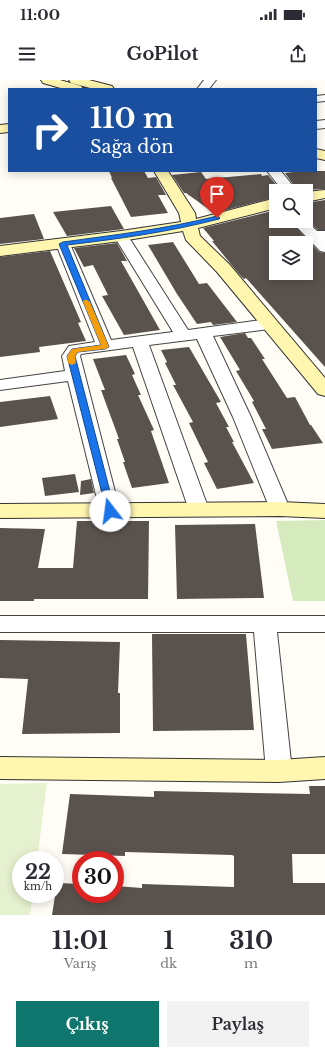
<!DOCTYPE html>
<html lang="tr">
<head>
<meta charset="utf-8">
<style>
	body { margin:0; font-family:"Libre Baskerville",serif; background:#f2f2f3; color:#2b2b33; height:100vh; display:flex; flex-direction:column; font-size:15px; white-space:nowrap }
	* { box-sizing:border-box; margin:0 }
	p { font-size:13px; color:#7c7c81 }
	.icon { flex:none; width:22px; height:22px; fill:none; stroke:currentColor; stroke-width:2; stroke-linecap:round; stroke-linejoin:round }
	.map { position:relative; height:835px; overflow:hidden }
	.details { display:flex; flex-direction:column; background:#fff; flex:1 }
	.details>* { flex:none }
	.guide { position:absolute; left:8px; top:8px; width:309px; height:84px; border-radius:0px; box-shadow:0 2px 10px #0003; background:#1a4fa0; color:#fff; overflow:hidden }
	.buttons { position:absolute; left:269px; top:104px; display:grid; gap:8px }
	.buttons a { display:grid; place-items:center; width:44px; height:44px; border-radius:0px; background:#fff; box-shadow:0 2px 10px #0003; font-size:20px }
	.speed { position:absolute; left:12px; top:771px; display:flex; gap:8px; font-size:20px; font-weight:700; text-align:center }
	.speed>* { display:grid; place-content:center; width:52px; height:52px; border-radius:50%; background:#fff; box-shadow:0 2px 10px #0003; line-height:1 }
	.speed small { font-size:10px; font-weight:400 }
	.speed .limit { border:6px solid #d22; background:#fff; color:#111 }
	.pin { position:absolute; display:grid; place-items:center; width:34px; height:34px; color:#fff; margin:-41px -17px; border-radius:50% 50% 50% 0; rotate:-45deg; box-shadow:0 0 4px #0007 }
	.pin .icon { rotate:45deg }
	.me { position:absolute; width:44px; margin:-22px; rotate:345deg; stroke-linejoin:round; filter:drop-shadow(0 0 3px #0008) }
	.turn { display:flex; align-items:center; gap:14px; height:84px; padding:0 16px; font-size:18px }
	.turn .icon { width:52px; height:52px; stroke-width:2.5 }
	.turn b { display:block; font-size:28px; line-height:34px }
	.eta { display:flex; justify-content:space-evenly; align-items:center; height:68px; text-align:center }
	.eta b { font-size:24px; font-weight:700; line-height:28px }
	.action { display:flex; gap:8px; margin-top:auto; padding:8px 16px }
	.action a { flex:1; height:46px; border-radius:0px; background:#0f766e; color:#fff; font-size:16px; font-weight:700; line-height:46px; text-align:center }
	.action a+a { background:#f2f2f3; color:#2b2b33 }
	.status { display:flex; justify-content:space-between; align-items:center; height:28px; padding:0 20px; background:#fff; direction:ltr }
	.status svg { height:11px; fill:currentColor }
	header { display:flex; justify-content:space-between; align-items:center; height:52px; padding:0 16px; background:#fff; font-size:18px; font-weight:700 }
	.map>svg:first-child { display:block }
	.green { fill:#d5ebbd }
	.pitch { fill:#e6f2cf }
	.building { fill:#5a524d; fill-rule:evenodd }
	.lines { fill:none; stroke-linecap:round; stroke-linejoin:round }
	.street-casing { stroke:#444; stroke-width:2 }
	.secondary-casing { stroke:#333; stroke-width:2 }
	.street { fill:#fff; fill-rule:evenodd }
	.secondary { fill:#fff6b0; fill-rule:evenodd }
	.route { fill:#1a73e8; stroke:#114b97 }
	.slow { fill:#f59e0b }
</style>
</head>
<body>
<div class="status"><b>11:00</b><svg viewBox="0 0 49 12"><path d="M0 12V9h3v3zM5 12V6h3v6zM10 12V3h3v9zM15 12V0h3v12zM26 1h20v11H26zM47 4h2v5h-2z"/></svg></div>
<header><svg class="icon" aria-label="menu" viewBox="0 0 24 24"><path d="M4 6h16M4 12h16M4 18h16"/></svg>GoPilot<svg class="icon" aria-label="share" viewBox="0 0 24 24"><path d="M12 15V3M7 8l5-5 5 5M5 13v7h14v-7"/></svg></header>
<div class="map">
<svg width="325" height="835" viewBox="0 0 325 835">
	<rect width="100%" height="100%" fill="#fffdf5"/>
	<path class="green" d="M325 440V521H293L276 441Z"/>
	<path class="pitch" d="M47 703 37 780H21V814H33L30 835H0V704Z"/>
	<path class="building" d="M109 91H144L148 98 156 97 166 115H158L168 133 131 137 111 98H112Z
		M302 91H325V109L306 110V106L295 107 285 93Z
		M201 92 206 99 261 94 262 96 268 95 279 108 276 109V117L214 133 186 113H184L172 95Z
		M325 120V150H318L306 140V123Z
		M111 126 124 149 67 156 53 132Z
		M276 130V141H290L319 172 325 173V287L246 198 244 199 239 194 212 161H214L203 148ZM276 163H306V193H276Z
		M34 134 44 159 0 164V138Z
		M173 162 199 204 207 203 237 242 213 245 211 242 197 244 177 214 148 165Z
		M117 163 127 181H121L160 250 124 255 102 216 108 215 93 185 84 187 74 168Z
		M50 171 81 242 78 243 86 261 39 267 40 272 0 277V177Z
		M245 253 248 258H251L265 279H262L287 318 295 317 310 345H311L323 363 272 369 262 349H266L252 322 254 321 236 291 240 290 220 257Z
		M189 267 221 322 216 323 229 347H226L234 362H232L254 403 217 409 204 383 208 382 189 343 193 342 173 305H176L165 283 167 282 161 270Z
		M126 275 135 294 132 295 141 315H138L154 350 151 351 169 403 132 408 123 382H125L117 359H119L101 310H105L93 279Z
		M50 316 58 339 0 347V322Z
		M75 394 79 412 45 416 42 398Z
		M91 399 94 413 80 415 81 401Z
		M77 441H149L148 519H34V521H0V448L45 449 38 488H73Z
		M255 444 264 518 177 519 175 445Z
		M152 554H246L254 650 153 651Z
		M0 560 120 562 118 613H120V653L22 654 28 599 0 598Z
		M309 706H325V774H292L293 803H325V835H52L57 803 81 804V814H115V806L142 808V804L234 807V776L232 775 125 772V776L62 774 70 714 154 717V711L310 714Z"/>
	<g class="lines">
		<g class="street-casing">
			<path id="street" d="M204 0H216L209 9H197Z
				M325 15V21L316 22V16Z
				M325 40V48L316 49V41Z
				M267 91H281L297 111H283Z
				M291 141H306L317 151H325V172L320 171Z
				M121 152 126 153 128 156 188 250 269 239 275 241 277 244 275 247 269 249 213 256 251 337 290 429 287 433 280 435 273 433 270 429 233 337 197 259 149 265 209 430 206 434 199 436 192 434 189 430 133 267 81 274 80 276 120 431 117 435 110 437 103 435 100 431 68 301 0 310V300L65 291 62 276 69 266 95 262 56 164 58 161 63 160 68 161 70 164 111 260 173 252 114 156 116 153Z
				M0 536H325V552H277L292 691 288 698 279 701 270 698 266 691 254 552H0Z"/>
		</g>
		<g class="secondary-casing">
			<path id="secondary" d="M41 0H60L81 6 83 9H64L43 3Z
				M69 0H89L112 6 114 9H94L71 3Z
				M9 44V52L0 53V45Z
				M316 69 325 71V80L316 78Z
				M154 91H168L195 133 196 139 276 118V128L198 148 200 156 229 184 325 298V316L318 314 217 192 186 160 183 151 121 161 0 176V166L121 151 181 142 179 133Z
				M325 110V118L306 122V112Z
				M280 422 325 424V438L280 436 0 438V424Z
				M0 677 279 680 325 677V699L279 702 0 699Z"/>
		</g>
		<use href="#street" class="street"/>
		<use href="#secondary" class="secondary"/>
	</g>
	<path class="route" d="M217 136 220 138 219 139C169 152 118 159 67 165L109 267 105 269 78 272 75 276 115 431 110 433H107L67 276 72 269 101 265 59 164 63 162C114 155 166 149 217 136Z"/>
	<path class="slow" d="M84 220H87L90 222 109 267 105 269 78 272 75 276 76 283 72 285 68 283 67 276 72 269 101 265 83 222Z"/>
</svg>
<div class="buttons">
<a><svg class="icon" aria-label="search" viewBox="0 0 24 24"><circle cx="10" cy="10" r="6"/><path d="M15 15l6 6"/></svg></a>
<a><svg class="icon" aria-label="layers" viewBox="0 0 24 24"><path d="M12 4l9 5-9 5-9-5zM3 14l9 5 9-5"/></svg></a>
</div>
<div class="speed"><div>22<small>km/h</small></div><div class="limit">30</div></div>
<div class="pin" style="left:217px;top:138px;background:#d93025"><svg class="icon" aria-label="arrive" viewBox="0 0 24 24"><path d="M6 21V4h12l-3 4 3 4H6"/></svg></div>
<svg class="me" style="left:110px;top:431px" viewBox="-20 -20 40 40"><circle r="19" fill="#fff"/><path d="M0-13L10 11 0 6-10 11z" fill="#1a73e8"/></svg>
<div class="guide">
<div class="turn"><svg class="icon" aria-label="right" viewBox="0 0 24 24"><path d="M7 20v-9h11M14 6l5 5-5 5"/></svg><div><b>110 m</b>Sağa dön</div></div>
</div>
</div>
<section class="details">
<div class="eta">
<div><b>11:01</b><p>Varış</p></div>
<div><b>1</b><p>dk</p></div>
<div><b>310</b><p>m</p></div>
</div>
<div class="action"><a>Çıkış</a><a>Paylaş</a></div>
</section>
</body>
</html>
